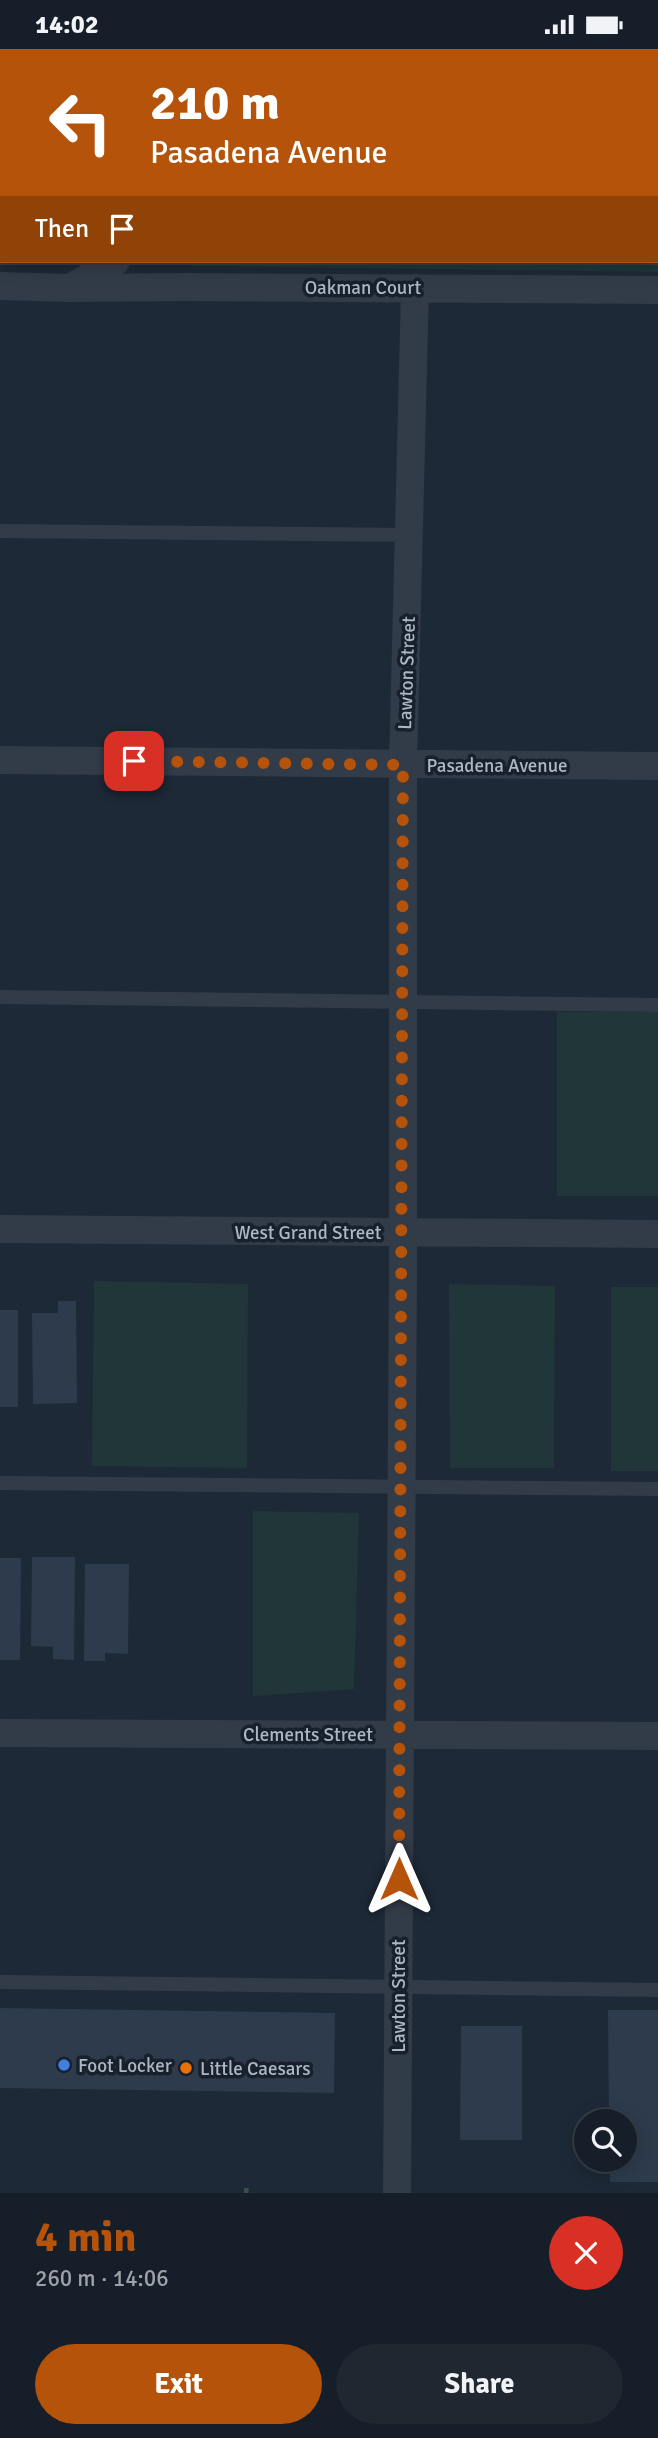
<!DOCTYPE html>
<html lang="en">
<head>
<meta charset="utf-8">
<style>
	body { margin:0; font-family:Signika,sans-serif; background:#1f2731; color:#f1f3f6; height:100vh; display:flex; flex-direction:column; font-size:26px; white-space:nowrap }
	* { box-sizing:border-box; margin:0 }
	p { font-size:23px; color:#9ea2a8 }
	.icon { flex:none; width:38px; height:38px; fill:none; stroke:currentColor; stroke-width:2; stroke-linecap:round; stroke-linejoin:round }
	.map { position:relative; height:2144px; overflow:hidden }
	.drawer { display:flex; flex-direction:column; background:#161f29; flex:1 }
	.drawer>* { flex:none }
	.hud { position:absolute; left:0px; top:0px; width:658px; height:214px; box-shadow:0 4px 18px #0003,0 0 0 2px #353d46; background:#b45309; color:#fff; overflow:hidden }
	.buttons { position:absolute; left:574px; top:2060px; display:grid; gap:14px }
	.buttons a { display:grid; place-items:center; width:63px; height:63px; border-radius:50%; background:#161f29; box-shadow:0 4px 18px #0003,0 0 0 2px #353d46; font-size:35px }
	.pin { position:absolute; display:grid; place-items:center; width:60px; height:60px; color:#fff; margin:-30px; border-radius:14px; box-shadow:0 4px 10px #0006 }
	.me { position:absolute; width:77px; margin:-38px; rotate:0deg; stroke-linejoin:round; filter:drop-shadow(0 0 5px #0008) }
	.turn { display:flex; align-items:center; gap:24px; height:147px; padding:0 35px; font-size:32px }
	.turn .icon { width:91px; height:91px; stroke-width:2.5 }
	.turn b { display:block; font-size:49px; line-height:60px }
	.then { display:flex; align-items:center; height:66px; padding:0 35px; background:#0003; gap:14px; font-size:26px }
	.round { display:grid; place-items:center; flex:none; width:74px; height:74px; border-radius:37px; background:#1f2731 }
	.headline { display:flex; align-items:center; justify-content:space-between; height:119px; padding:0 35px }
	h1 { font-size:42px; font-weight:700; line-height:52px; color:#b45309 }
	.primary-button { display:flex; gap:14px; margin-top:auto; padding:14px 35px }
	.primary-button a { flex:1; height:80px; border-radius:42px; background:#b45309; color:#fff; font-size:28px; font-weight:700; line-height:80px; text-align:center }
	.primary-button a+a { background:#1f2731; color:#f1f3f6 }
	.status { display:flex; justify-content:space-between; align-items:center; height:49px; padding:0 35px; background:#161f29; direction:ltr }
	.status svg { height:19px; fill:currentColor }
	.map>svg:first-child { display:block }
	.green { fill:#203639 }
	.building { fill:#2d3b4c }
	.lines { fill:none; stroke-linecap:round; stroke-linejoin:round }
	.path { stroke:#395051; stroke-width:4.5; stroke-dasharray:5 5; stroke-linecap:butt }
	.lane { stroke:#323b48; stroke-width:14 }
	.street { stroke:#323b48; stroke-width:28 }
	.route { stroke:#b45309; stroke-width:12; stroke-dasharray:0 21.6 }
	.shop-dot { fill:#3f7fe0; stroke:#18202c; stroke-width:2.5 }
	.food-dot { fill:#e8710a; stroke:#18202c; stroke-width:2.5 }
	.labels { text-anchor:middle; stroke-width:7; stroke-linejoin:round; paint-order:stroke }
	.street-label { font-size:19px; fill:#acb6c5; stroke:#18202c }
	.poi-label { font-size:19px; fill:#acb6c5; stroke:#18202c; text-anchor:start }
</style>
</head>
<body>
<div class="status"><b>14:02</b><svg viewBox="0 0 49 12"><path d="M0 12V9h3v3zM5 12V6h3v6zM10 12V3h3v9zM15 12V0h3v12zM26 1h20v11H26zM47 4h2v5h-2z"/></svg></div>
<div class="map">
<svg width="658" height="2144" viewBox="0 0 658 2144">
	<rect width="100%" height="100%" fill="#1e2937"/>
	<path class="green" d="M656 123 658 223 193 217 191 212H656Z
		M557 963H658V1147H557Z
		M94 1232 248 1235 247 1419 92 1417Z
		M449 1235 555 1237 554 1419H450Z
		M611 1238H658V1422H611Z
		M253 1462 359 1464 354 1640 253 1647Z"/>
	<path class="building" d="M58 1252H76L77 1354 33 1355 32 1264H58Z
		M0 1261H18V1358H0Z
		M32 1508H75L74 1611 53 1610V1598L31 1597Z
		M0 1509H21L20 1611H0Z
		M85 1515H129L128 1605 105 1604V1612H84Z
		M0 1959 335 1964 334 2044 0 2039Z
		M608 1961H658V2133H610V2110H625V2072H609Z
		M461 1977H522V2091H460Z"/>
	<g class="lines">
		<path class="path" d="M246 2144 247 2136"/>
		<path class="lane" d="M0 482 411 486
			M0 948 658 956
			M0 1434 658 1440
			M0 1933 658 1941"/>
		<path class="street" d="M656 107H658
			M0 237 69 239 186 238 658 241
			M70 239 116 212
			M0 711 658 717
			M0 1180 658 1185
			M0 1684 658 1687
			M397 2144 403 1223V716L415 239"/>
	</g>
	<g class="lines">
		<path class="route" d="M134 712 403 716 399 1830"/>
	</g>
	<circle class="shop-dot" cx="64" cy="2016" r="7"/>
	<circle class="food-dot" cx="186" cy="2019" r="7"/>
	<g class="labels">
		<g class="street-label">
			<text x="363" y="245">Oakman Court</text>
			<text transform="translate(406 624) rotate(-88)" y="7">Lawton Street</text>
			<text x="497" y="723">Pasadena Avenue</text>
			<text x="308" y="1190">West Grand Street</text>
			<text x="308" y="1692">Clements Street</text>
			<text transform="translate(398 1947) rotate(-90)" y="7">Lawton Street</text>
		</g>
		<g class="poi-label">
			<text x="78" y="2023">Foot Locker</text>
			<text x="200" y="2026">Little Caesars</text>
		</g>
	</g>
</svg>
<div class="buttons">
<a><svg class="icon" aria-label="search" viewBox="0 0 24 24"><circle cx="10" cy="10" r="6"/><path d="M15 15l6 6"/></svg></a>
</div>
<div class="pin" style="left:134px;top:712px;background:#d93025"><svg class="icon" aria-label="arrive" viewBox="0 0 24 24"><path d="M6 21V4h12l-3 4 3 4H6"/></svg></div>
<svg class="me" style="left:399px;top:1830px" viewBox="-20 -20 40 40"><path d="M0-17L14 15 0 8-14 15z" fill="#b45309" stroke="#fff" stroke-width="4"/></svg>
<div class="hud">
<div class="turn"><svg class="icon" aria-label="left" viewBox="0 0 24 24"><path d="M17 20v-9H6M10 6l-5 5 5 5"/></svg><div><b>210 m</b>Pasadena Avenue</div></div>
<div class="then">Then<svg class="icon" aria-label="arrive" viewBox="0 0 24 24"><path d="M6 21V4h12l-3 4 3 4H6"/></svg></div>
</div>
</div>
<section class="drawer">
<div class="headline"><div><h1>4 min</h1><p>260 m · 14:06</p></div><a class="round" style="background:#d93025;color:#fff"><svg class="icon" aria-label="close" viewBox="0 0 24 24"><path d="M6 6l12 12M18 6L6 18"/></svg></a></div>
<div class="primary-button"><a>Exit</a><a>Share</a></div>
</section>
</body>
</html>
